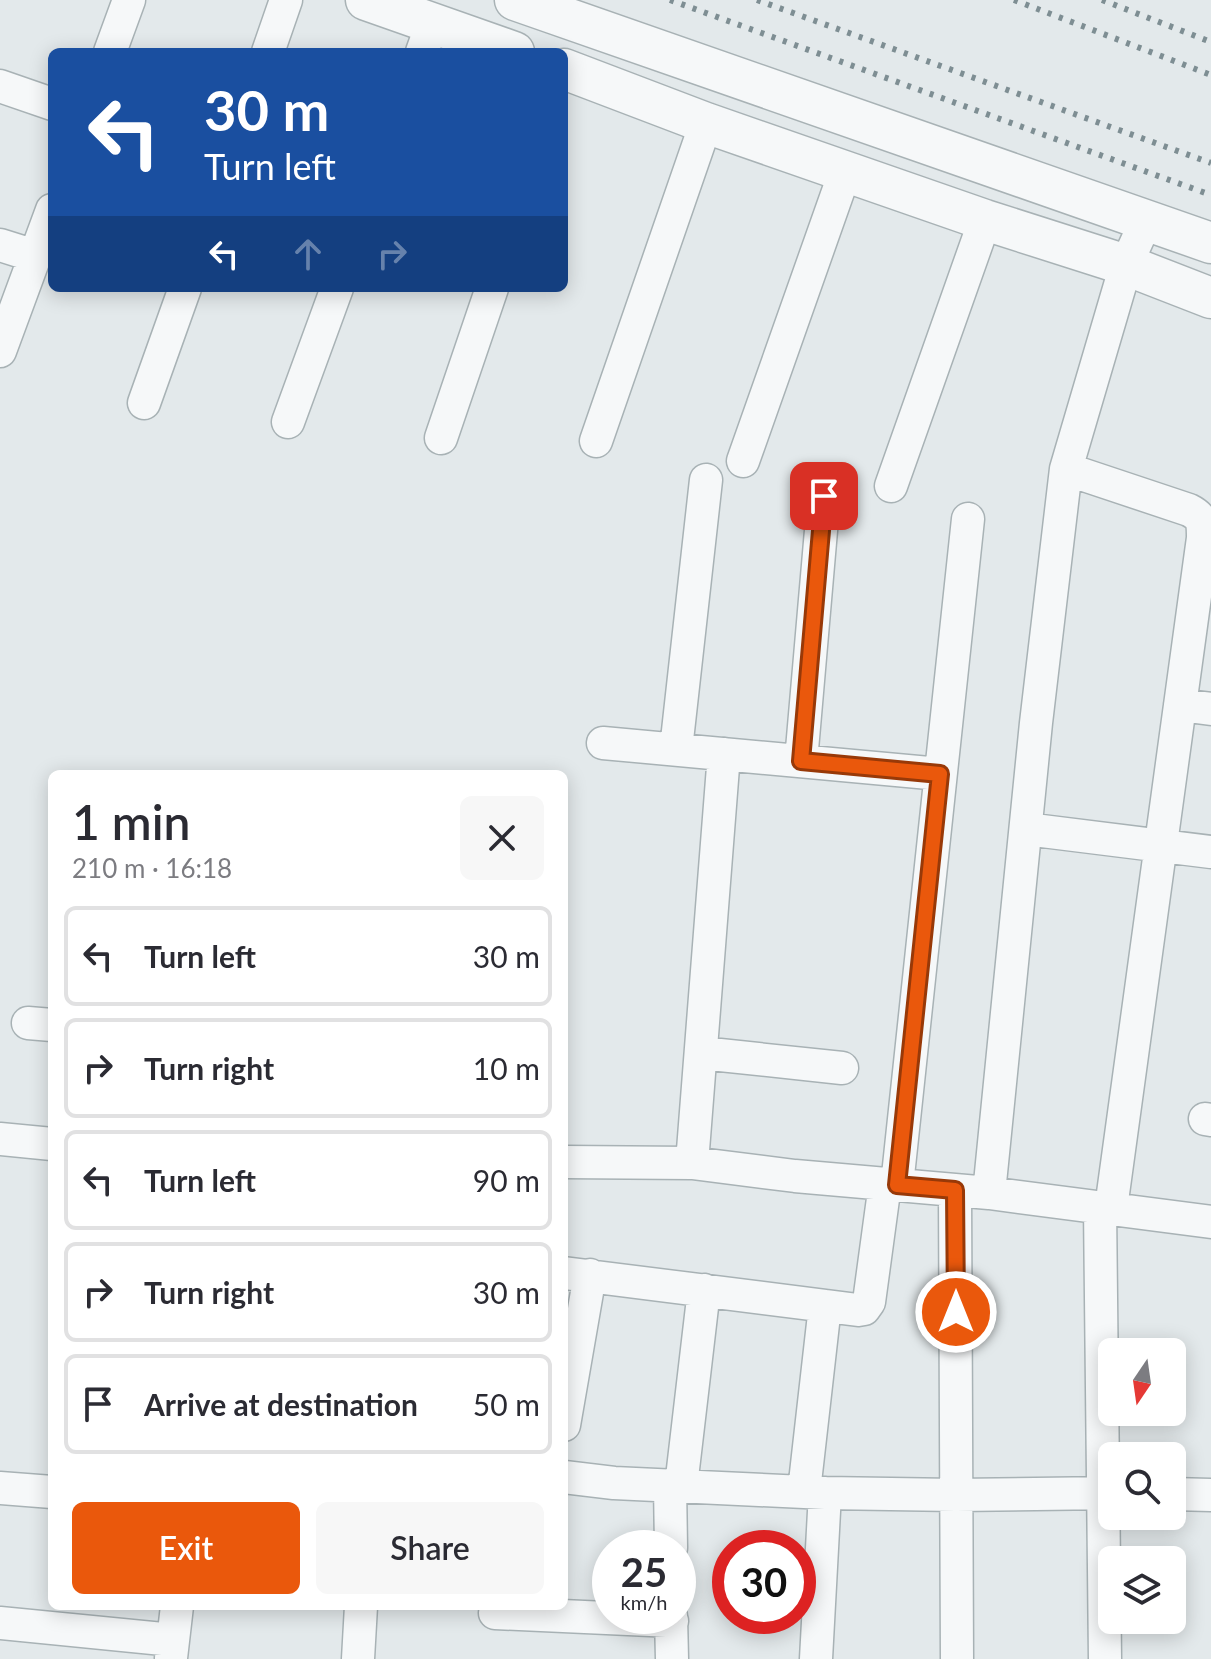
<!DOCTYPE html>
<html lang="en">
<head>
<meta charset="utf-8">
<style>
	body { margin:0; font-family:Lato,sans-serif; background:#f7f7f7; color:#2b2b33; height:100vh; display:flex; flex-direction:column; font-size:30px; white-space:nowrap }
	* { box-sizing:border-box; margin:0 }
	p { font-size:26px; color:#7c7c81 }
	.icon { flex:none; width:44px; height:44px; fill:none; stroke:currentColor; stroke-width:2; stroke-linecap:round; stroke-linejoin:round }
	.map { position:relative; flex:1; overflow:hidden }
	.details { position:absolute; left:48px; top:770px; width:520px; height:840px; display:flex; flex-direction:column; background:#fff; border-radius:12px; box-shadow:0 4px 20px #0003 }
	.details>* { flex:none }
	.top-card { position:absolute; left:48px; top:48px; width:520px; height:244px; border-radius:12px; box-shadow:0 4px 20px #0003; background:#1a4fa0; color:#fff; overflow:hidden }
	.needle { width:52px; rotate:193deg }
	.controls { position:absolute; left:1098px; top:1338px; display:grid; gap:16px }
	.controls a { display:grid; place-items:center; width:88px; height:88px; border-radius:12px; background:#fff; box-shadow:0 4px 20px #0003; font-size:40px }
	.speed { position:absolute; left:592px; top:1530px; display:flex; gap:16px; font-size:40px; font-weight:700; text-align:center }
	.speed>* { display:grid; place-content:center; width:104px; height:104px; border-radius:50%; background:#fff; box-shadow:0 4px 20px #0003; line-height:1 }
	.speed small { font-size:20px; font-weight:400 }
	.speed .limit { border:12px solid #d22; background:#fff; color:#111 }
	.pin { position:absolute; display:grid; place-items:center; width:68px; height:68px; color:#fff; margin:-34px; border-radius:16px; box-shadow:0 4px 12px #0006 }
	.me { position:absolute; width:88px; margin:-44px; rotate:0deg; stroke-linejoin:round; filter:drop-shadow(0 0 6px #0008) }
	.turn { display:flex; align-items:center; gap:28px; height:168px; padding:0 24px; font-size:36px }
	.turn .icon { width:104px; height:104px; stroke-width:2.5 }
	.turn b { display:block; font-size:56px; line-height:68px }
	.lanes { display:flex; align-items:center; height:76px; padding:0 24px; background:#0003; justify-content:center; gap:40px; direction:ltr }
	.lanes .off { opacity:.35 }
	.round { display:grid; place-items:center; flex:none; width:84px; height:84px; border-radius:12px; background:#f7f7f7 }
	.overview { display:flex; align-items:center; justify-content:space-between; height:136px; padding:0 24px }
	h1 { font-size:48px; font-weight:600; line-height:60px }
	.cta { display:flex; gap:16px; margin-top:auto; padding:16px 24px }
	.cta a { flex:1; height:92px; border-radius:12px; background:#ea580c; color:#fff; font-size:32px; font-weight:600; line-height:92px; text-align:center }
	.cta a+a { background:#f7f7f7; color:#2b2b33 }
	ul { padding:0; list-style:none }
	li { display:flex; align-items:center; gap:24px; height:100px; margin:0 16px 12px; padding:0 8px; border:4px solid #e1e1e2; border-radius:12px }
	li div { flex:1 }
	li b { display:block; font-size:30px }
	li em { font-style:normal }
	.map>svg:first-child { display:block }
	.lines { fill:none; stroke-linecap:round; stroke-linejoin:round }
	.minor-casing { stroke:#a8b2b5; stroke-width:35 }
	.tertiary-casing { stroke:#a8b2b5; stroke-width:43 }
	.minor { stroke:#f6f8f9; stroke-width:32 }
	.tertiary { stroke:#f6f8f9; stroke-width:40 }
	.rail { stroke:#7e8e93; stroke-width:6; stroke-dasharray:4 8; stroke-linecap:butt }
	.route-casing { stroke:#983908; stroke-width:20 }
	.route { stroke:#ea580c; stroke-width:14 }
</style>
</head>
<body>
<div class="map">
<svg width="1211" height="1659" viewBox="0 0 1211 1659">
	<rect width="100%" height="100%" fill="#e3e9eb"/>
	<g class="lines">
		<g class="minor-casing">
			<path id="minor" d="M110 52 129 0
				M268 52 286 0
				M422 52 432 24
				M0 86 52 104
				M0 245 35 256
				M0 351 52 210
				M144 403 185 288
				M288 422 337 288
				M441 438 492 288
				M596 441 706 123
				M743 461 845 172
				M1066 469 1189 510C1203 517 1203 523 1203 538L1111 1208
				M891 486 985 220
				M1180 705 1211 709
				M603 743 940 774
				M676 749 706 480
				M801 761 824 496
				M1026 829 1211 852
				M28 1023 52 1025
				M701 1053 842 1068
				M1205 1119 1211 1120
				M0 1139 52 1144
				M564 1162 692 1163 795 1176 989 1193 1211 1222
				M692 1163 724 754
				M897 1185 968 519
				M955 1190 957 1659
				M989 1193 1036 723 1066 469 1126 265 1146 221
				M1100 1207 1105 1659
				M564 1273 858 1310 864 1309 869 1302 885 1184
				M564 1425 590 1275
				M564 1477 614 1483 825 1493 956 1495 1112 1493
				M670 1485 671 1548
				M681 1486 704 1290
				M0 1488 52 1492
				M804 1491 825 1306
				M1172 1494 1211 1495
				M495 1613 672 1621
				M671 1616 672 1659
				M0 1623 173 1640
				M171 1658 177 1606
				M358 1659 361 1606
				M816 1659 825 1493"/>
		</g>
		<g class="tertiary-casing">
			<path id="tertiary" d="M366 0 514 52
				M515 0 1211 243
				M564 69 706 123 985 220 1126 265 1211 298"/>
		</g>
		<use href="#minor" class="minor"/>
		<use href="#tertiary" class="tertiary"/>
		<path class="rail" d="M670 0 1211 195
			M757 0 1211 163
			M1014 0 1211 75
			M1102 0 1211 42"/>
	</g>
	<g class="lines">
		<g class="route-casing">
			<path id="route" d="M824 496 801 761 940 774 897 1185 955 1190 956 1312"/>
		</g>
		<use href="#route" class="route"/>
	</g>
</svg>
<div class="controls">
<a><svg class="needle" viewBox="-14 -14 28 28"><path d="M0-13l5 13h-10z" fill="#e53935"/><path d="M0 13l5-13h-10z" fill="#7c7c81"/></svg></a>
<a><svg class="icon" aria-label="search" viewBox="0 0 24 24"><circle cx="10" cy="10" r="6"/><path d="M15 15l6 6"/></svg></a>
<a><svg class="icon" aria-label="layers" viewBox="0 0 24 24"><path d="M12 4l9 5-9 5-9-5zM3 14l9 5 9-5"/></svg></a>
</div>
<div class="speed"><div>25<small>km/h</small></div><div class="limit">30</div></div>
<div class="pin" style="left:824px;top:496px;background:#d93025"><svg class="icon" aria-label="arrive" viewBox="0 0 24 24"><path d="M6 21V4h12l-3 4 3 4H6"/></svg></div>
<svg class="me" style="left:956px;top:1312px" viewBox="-20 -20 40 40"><circle r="17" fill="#ea580c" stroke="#fff" stroke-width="3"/><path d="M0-11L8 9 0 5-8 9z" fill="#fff"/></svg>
<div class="top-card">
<div class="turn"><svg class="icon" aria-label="left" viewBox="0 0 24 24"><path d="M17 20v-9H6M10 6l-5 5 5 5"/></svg><div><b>30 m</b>Turn left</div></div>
<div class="lanes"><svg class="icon" aria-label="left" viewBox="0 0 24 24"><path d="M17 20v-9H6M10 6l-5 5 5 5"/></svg><svg class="icon off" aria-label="ahead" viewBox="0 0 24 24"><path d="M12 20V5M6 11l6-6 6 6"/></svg><svg class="icon off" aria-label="right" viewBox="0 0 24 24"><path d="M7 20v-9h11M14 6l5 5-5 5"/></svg></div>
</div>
<section class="details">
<div class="overview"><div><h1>1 min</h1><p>210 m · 16:18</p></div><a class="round"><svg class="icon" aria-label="close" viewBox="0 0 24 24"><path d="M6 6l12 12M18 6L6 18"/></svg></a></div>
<ul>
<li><svg class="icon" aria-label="left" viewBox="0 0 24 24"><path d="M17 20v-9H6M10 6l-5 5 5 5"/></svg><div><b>Turn left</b></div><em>30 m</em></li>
<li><svg class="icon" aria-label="right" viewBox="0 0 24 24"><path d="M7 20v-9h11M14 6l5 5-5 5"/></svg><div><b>Turn right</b></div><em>10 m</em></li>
<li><svg class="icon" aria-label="left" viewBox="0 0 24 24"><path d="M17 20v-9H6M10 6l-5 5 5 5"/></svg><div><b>Turn left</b></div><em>90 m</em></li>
<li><svg class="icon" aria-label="right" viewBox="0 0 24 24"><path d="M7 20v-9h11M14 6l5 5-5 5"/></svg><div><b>Turn right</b></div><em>30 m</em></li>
<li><svg class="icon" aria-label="arrive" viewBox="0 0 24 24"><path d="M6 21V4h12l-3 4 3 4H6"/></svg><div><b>Arrive at destination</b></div><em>50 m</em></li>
</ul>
<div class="cta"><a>Exit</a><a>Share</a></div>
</section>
</div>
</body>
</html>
